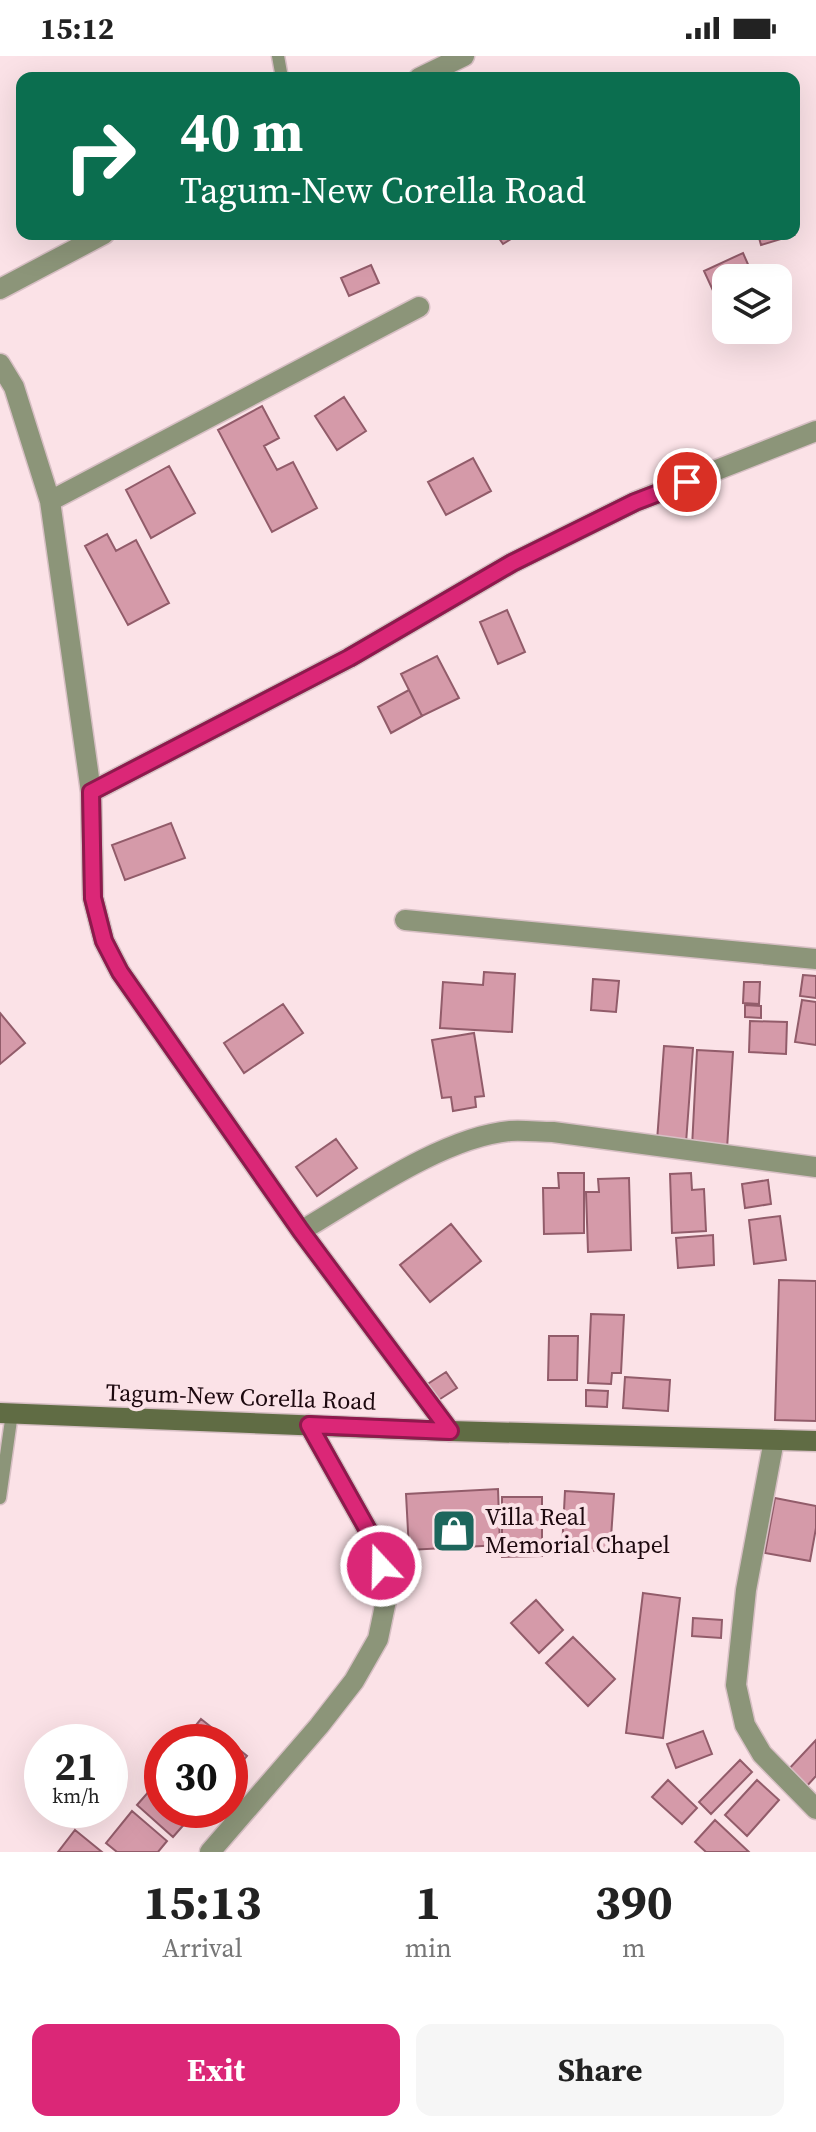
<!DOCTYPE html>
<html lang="en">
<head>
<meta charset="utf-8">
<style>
	body { margin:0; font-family:"Source Serif 4",serif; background:#f6f6f6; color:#222; height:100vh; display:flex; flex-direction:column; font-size:30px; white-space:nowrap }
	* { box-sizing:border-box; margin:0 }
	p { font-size:26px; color:#767676 }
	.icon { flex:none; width:44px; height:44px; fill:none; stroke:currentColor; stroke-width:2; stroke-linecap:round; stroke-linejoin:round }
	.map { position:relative; height:1796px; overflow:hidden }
	.side { display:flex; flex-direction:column; background:#fff; flex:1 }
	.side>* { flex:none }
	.guide { position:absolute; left:16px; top:16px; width:784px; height:168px; border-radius:16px; box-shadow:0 8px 32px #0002; background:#0b6e4f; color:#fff; overflow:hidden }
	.controls { position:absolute; left:712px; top:208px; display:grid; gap:16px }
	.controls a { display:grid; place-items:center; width:80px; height:80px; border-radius:16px; background:#fff; box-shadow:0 8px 32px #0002; font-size:40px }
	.speed { position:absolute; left:24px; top:1668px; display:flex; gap:16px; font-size:40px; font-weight:700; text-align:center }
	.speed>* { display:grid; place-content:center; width:104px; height:104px; border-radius:50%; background:#fff; box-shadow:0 8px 32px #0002; line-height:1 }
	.speed small { font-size:20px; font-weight:400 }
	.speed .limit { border:12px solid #d22; background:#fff; color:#111 }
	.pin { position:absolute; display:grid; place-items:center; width:68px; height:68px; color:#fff; margin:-34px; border:4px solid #fff; border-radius:50%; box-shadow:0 2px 8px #0007 }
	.me { position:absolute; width:88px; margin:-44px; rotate:339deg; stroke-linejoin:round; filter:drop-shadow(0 0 6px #0008) }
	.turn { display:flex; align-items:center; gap:28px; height:168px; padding:0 32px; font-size:36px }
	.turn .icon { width:104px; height:104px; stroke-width:2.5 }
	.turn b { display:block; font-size:56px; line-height:68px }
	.eta { display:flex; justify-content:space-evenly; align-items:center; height:136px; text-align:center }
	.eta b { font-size:48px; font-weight:700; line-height:56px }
	.button { display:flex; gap:16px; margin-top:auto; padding:16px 32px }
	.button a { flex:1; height:92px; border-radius:16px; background:#db2777; color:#fff; font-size:32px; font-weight:700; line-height:92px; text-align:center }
	.button a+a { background:#f6f6f6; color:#222 }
	.status { display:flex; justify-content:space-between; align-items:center; height:56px; padding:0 40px; background:#fff; direction:ltr }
	.status svg { height:22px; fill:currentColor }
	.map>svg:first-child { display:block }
	.building { fill:#d59aa9; stroke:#925c6a; stroke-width:2 }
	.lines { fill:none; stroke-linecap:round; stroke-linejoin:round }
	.service-casing { stroke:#d7bfc4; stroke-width:15 }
	.minor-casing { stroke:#d7bfc4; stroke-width:23 }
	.secondary-casing { stroke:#d7bfc4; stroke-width:23 }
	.service { stroke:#8c9579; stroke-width:12 }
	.minor { stroke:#8c9579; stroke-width:20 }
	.secondary { stroke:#606c44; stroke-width:20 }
	.route-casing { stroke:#8e194d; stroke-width:20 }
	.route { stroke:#db2777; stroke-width:14 }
	.labels { text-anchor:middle; stroke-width:8; stroke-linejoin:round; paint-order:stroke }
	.street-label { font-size:24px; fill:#1c080e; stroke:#fbe2e7 }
	.poi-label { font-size:24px; fill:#1c080e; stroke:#fbe2e7; text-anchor:start }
</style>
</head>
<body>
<div class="status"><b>15:12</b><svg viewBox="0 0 49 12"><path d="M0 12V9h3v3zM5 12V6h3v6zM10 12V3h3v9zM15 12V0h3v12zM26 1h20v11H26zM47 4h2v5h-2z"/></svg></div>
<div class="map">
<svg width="816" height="1796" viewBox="0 0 816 1796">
	<rect width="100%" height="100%" fill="#fbe2e7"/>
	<path class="building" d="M496 178H519L503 188Z
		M758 178H793L794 179 761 189Z
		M743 197 754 222H726V234L715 239 704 215Z
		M371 209 379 227 349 240 341 222Z
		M344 341 366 375 337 394 315 360Z
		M262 350 279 382 264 390 277 414 293 406 317 452 272 476 218 374Z
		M473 402 491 435 446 459 428 426Z
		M169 410 195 457 151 482 126 434Z
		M107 478 116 495 136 484 169 547 128 569 85 490Z
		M507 554 525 596 498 608 480 566Z
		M437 600 459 642 422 660 401 618Z
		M409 634 422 660 391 677 378 651Z
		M171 767 185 802 125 824 112 789Z
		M484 916 515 918 512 976 440 972 443 926 483 929Z
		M803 919 816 920V942L800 940Z
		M593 923 619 925 616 956 591 954Z
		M744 926H760L759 948 743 947Z
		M802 944 816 946V989L795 986Z
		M283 948 303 977 244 1017 224 987Z
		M745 949 761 950V962L745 961Z
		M0 957 25 987 0 1008Z
		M750 965 787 966 786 998 749 996Z
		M474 977 484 1040 475 1041 476 1051 453 1055 451 1041 442 1042 432 984Z
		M664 990 693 992 686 1087 657 1085Z
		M697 994 733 996 727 1093 692 1091Z
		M336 1083 357 1112 317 1140 296 1111Z
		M558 1117H584V1177L544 1178 543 1132H559Z
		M691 1117 692 1134 704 1133 706 1175 672 1177 670 1118Z
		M629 1122 631 1194 588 1196 586 1136H599L598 1123Z
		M768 1124 771 1148 745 1152 742 1128Z
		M780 1160 786 1204 754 1208 749 1164Z
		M451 1168 481 1205 430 1246 400 1209Z
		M713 1179 714 1209 678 1212 676 1182Z
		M779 1224 816 1225V1365L775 1364Z
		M591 1258 624 1259 621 1317H612L611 1328 588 1327Z
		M549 1280H578L577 1324H548Z
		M446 1316 457 1332 434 1347 423 1331Z
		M625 1321 670 1324 668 1355 623 1352Z
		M586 1334 608 1335 607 1351 586 1350Z
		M498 1433 500 1489 409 1494 406 1438Z
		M565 1435 614 1438 610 1496 562 1493Z
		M502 1441H542V1500L502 1501Z
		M775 1442 816 1450V1472L810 1505 765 1497Z
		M643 1537 680 1542 663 1682 626 1677Z
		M536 1544 563 1574 539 1597 511 1567Z
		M693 1562 722 1564 721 1582 692 1580Z
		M573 1581 615 1623 588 1650 546 1607Z
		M201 1663 230 1686H182Z
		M703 1675 712 1698 676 1712 667 1688Z
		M816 1684V1720L805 1732 787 1715Z
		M230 1686 247 1700 230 1721Z
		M740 1704 752 1716 711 1758 699 1746Z
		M668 1724 697 1752 682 1768 652 1741Z
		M757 1724 779 1744 747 1780 725 1759Z
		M151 1733 162 1743V1754H174L187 1765 173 1781 137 1749Z
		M132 1755 167 1785 158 1796H117L106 1787Z
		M715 1764 749 1796H706L695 1786Z
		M75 1774 102 1796H58Z"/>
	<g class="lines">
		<g class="service-casing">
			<path id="service" d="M278 0 282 22
				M0 1442 12 1357"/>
		</g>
		<g class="minor-casing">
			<path id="minor" d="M419 22 464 0
				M0 233 104 178
				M0 308 14 331 50 445 91 736 93 842 104 885 120 916 301 1175 450 1375
				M50 445 419 251
				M91 736 349 602 512 507 635 446 816 375
				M405 864 816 903
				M301 1175C359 1141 443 1081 510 1075 524 1074 539 1076 553 1076L816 1111
				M774 1384 746 1534 736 1629 745 1669 762 1698 816 1753
				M210 1796 319 1670 354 1625 378 1583 388 1535 374 1485 309 1369"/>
		</g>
		<g class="secondary-casing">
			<path id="secondary" d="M0 1357 450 1375 816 1385"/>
		</g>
		<use href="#service" class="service"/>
		<use href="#minor" class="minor"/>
		<use href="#secondary" class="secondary"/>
	</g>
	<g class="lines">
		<g class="route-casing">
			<path id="route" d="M381 1510 374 1485 309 1369 450 1375 301 1175 120 916 104 885 93 842 91 736 349 602 512 507 635 446 687 426"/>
		</g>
		<use href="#route" class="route"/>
	</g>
	<defs>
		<g id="shop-square" transform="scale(2.3)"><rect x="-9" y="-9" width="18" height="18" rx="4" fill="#1d665c" stroke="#fbe2e7"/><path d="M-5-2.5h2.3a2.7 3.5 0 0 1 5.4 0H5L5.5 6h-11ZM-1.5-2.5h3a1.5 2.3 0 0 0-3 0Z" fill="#fff"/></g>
	</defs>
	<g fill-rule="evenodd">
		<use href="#shop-square" x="454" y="1475"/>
	</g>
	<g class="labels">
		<g class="street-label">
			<text transform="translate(241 1341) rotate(2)" y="8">Tagum-New Corella Road</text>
		</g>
		<g class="poi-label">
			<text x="485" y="1469">Villa Real<tspan x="485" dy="28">Memorial Chapel</tspan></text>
		</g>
	</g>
</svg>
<div class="controls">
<a><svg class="icon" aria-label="layers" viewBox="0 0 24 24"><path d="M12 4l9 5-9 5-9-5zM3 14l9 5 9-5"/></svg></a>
</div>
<div class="speed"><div>21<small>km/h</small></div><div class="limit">30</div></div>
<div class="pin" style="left:687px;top:426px;background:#d93025"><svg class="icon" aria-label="arrive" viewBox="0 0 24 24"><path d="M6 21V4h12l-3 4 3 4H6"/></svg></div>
<svg class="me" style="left:381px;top:1510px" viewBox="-20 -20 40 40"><circle r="17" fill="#db2777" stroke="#fff" stroke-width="3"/><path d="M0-11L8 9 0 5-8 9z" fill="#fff"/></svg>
<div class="guide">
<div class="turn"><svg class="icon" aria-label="right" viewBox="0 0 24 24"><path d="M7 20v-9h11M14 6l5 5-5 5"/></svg><div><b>40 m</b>Tagum-New Corella Road</div></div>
</div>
</div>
<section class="side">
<div class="eta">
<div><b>15:13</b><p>Arrival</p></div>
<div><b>1</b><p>min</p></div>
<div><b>390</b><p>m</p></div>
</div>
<div class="button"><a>Exit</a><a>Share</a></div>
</section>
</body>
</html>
